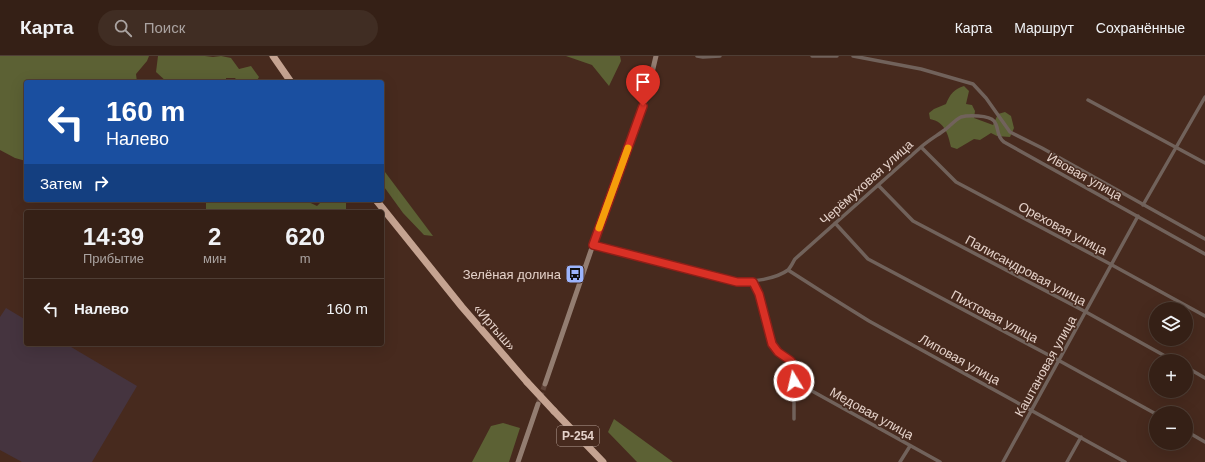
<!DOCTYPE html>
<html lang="ru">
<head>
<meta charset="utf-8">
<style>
	body { margin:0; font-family:Helvetica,sans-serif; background:#402d23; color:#f1f3f6; height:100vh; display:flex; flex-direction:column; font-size:15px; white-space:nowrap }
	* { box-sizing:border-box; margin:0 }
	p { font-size:13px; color:#aaa3a1 }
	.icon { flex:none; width:22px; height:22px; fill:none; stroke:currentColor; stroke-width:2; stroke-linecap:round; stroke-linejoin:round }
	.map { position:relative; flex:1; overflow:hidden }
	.panel { position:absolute; left:24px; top:154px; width:360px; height:136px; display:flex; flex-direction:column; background:#352016; border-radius:4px; box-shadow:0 4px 16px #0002,0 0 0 1px #4f3e35 }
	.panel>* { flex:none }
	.banner { position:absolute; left:24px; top:24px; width:360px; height:122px; border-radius:4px; box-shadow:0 4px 16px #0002,0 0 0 1px #4f3e35; background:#1a4fa0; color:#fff; overflow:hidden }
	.fabs { position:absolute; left:1149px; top:246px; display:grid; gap:8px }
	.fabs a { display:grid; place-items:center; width:44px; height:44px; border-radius:50%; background:#352016; box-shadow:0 4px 16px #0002,0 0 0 1px #4f3e35; font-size:20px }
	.pin { position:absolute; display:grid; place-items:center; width:34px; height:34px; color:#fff; margin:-41px -17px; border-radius:50% 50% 50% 0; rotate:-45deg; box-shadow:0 0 4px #0007 }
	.pin .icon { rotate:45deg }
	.me { position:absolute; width:44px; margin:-22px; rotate:351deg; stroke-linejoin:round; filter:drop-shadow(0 0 3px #0008) }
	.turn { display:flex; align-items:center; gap:14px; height:84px; padding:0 16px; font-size:18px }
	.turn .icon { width:52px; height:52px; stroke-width:2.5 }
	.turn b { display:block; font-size:28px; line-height:34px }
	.then { display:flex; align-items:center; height:38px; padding:0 16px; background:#0003; gap:8px; font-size:15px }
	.eta { display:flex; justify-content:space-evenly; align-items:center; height:68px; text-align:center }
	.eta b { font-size:24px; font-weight:700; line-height:28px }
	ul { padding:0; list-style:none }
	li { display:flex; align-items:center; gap:12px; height:60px; padding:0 16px; border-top:1px solid #4f3e35 }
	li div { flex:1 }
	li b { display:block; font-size:15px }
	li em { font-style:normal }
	header { display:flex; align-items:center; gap:24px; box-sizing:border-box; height:56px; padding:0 20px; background:#352016; border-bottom:1px solid #4f3e35 }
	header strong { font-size:19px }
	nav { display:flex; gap:22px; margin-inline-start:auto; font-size:14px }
	.search { width:280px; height:36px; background:#402d23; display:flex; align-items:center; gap:10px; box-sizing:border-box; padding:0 14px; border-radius:22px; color:#aaa3a1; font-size:15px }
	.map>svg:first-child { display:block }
	.industrial { fill:#45343f }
	.forest { fill:#5c6134 }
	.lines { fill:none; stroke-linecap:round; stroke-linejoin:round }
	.secondary-tunnel { stroke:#5f4338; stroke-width:5; stroke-dasharray:5 2.5; stroke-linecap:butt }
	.street { stroke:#71625b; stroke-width:3.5 }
	.secondary { stroke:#937d71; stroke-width:5 }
	.highway { stroke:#c5a391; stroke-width:7 }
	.highway-bridge { stroke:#c5a391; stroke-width:7 }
	.route-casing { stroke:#8d1f18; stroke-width:10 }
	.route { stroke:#d93025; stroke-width:7 }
	.slow { stroke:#f59e0b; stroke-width:7 }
	.labels { text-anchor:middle; stroke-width:3; stroke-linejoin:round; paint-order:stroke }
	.shield { fill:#472a1e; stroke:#b6a096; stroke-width:1 }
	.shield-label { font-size:12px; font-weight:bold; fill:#e5d2ca }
	.street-label { font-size:13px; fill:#e5d2ca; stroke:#472a1e }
	.poi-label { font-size:13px; fill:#e5d2ca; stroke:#472a1e; text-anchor:end }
</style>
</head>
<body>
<header>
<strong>Карта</strong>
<div class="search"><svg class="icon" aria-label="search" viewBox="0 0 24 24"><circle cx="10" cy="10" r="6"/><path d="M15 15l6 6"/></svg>Поиск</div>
<nav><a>Карта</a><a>Маршрут</a><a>Сохранённые</a></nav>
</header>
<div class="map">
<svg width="1205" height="406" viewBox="0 0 1205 406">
	<rect width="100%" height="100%" fill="#472a1e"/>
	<path class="industrial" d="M6 252 26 264V288H66L137 330 92 406H22L0 394V261Z"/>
	<path class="forest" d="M0 0H149L147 5 136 18 137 26H26V105L15 102 0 94Z
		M158 0H205L213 1 221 0 231 2 239 13 251 10 259 21 256 26H238L235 22H226V26H167L156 16Z
		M566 0H620L621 5 609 30 592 9Z
		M964 30 969 35 966 48 972 49 975 55 974 62 993 69 998 58 1005 56 1011 60 1014 72 1010 81 997 80 991 77 980 84 974 83 957 93 951 91C948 78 945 66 930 63L929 57 934 53 946 48C950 38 954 33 964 30Z
		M382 112 433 180 424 179 403 157 382 128Z
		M206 144H280L282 147C293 141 306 144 317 150L323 144H346V156H272L257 153 249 156H205L206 155Z
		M614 363 673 406H637L608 376Z
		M503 367 520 372 509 406H472L491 370Z"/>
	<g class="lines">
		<path class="secondary-tunnel" d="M538 348 545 328"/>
		<path class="street" d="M697 0 703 1 720 0
			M812 0H837
			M853 0 921 13 973 28 986 42 1010 76 1042 92 1205 183
			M1088 44 1205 107
			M921 91 956 126 1112 209 1205 260
			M878 129 913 165 1086 256 1174 305
			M1143 149 1205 41
			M835 167 868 203 1058 304 1156 358
			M593 189 737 226C752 226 776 223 788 214 791 211 793 206 795 203L921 91C929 84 938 79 946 73 951 69 955 64 961 61 968 59 989 59 994 65 1000 72 995 79 1004 86L1205 198
			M788 214 824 237 869 265 1125 406
			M753 226 759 238 772 288 777 296 791 305 794 312V363
			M1186 311 1205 322
			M794 325 940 406
			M1186 375 1205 386
			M900 406 910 390
			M1003 406 1138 160
			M1067 406 1081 381"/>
		<path class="secondary" d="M545 328 597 177 646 42 656 0
			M518 406 538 348"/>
		<path class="highway" d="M273 0 291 26
			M376 144 462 251 527 326
			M554 355 603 406"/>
		<path class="highway-bridge" d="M527 326 554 355"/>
	</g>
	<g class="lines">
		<g class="route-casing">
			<path id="route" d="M643 50 593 189 737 226H753L759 238 772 288 778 296 791 305 794 312V325"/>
		</g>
		<use href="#route" class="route"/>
		<path class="slow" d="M599 172 628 92"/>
	</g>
	<defs>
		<g id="bus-square" transform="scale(1)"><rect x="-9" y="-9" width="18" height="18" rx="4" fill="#9cb4fd" stroke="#472a1e"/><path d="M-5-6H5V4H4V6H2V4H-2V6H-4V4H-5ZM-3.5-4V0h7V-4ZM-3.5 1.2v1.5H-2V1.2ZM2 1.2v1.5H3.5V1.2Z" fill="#111"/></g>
	</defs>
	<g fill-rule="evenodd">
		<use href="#bus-square" x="575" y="218"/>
	</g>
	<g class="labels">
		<rect class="shield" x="557" y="370" width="42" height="20" rx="3"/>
		<g class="shield-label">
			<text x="578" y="384">Р-254</text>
		</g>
		<g class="street-label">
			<text transform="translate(1085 120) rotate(29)" y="5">Ивовая улица</text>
			<text transform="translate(866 126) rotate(-42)" y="5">Черёмуховая улица</text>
			<text transform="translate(1063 172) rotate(28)" y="5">Ореховая улица</text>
			<text transform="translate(1026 214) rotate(28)" y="5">Палисандровая улица</text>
			<text transform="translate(995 260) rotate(28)" y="5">Пихтовая улица</text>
			<text transform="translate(495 271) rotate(49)" y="5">«Иртыш»</text>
			<text transform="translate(960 303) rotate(29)" y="5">Липовая улица</text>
			<text transform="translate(1045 310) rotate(-61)" y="5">Каштановая улица</text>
			<text transform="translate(872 357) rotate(29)" y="5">Медовая улица</text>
		</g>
		<g class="poi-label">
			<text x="561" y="223">Зелёная долина</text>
		</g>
	</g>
</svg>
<div class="fabs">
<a><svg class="icon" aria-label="layers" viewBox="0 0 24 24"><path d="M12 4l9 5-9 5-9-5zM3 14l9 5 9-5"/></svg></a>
<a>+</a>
<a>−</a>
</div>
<div class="pin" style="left:643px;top:50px;background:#d93025"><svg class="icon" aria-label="arrive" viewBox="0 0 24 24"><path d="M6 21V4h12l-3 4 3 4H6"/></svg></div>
<svg class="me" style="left:794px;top:325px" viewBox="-20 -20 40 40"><circle r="17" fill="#d93025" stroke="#fff" stroke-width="3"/><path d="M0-11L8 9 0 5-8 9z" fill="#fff"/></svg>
<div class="banner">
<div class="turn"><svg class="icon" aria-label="left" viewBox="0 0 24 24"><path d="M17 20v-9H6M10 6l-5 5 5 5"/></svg><div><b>160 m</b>Налево</div></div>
<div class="then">Затем<svg class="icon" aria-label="right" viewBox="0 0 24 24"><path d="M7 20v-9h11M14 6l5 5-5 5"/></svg></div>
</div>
<section class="panel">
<div class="eta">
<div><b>14:39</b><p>Прибытие</p></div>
<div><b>2</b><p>мин</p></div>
<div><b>620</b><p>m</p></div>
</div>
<ul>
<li><svg class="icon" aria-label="left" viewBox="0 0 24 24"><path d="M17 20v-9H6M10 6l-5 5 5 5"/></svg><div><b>Налево</b></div><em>160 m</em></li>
</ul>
</section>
</div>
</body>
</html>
